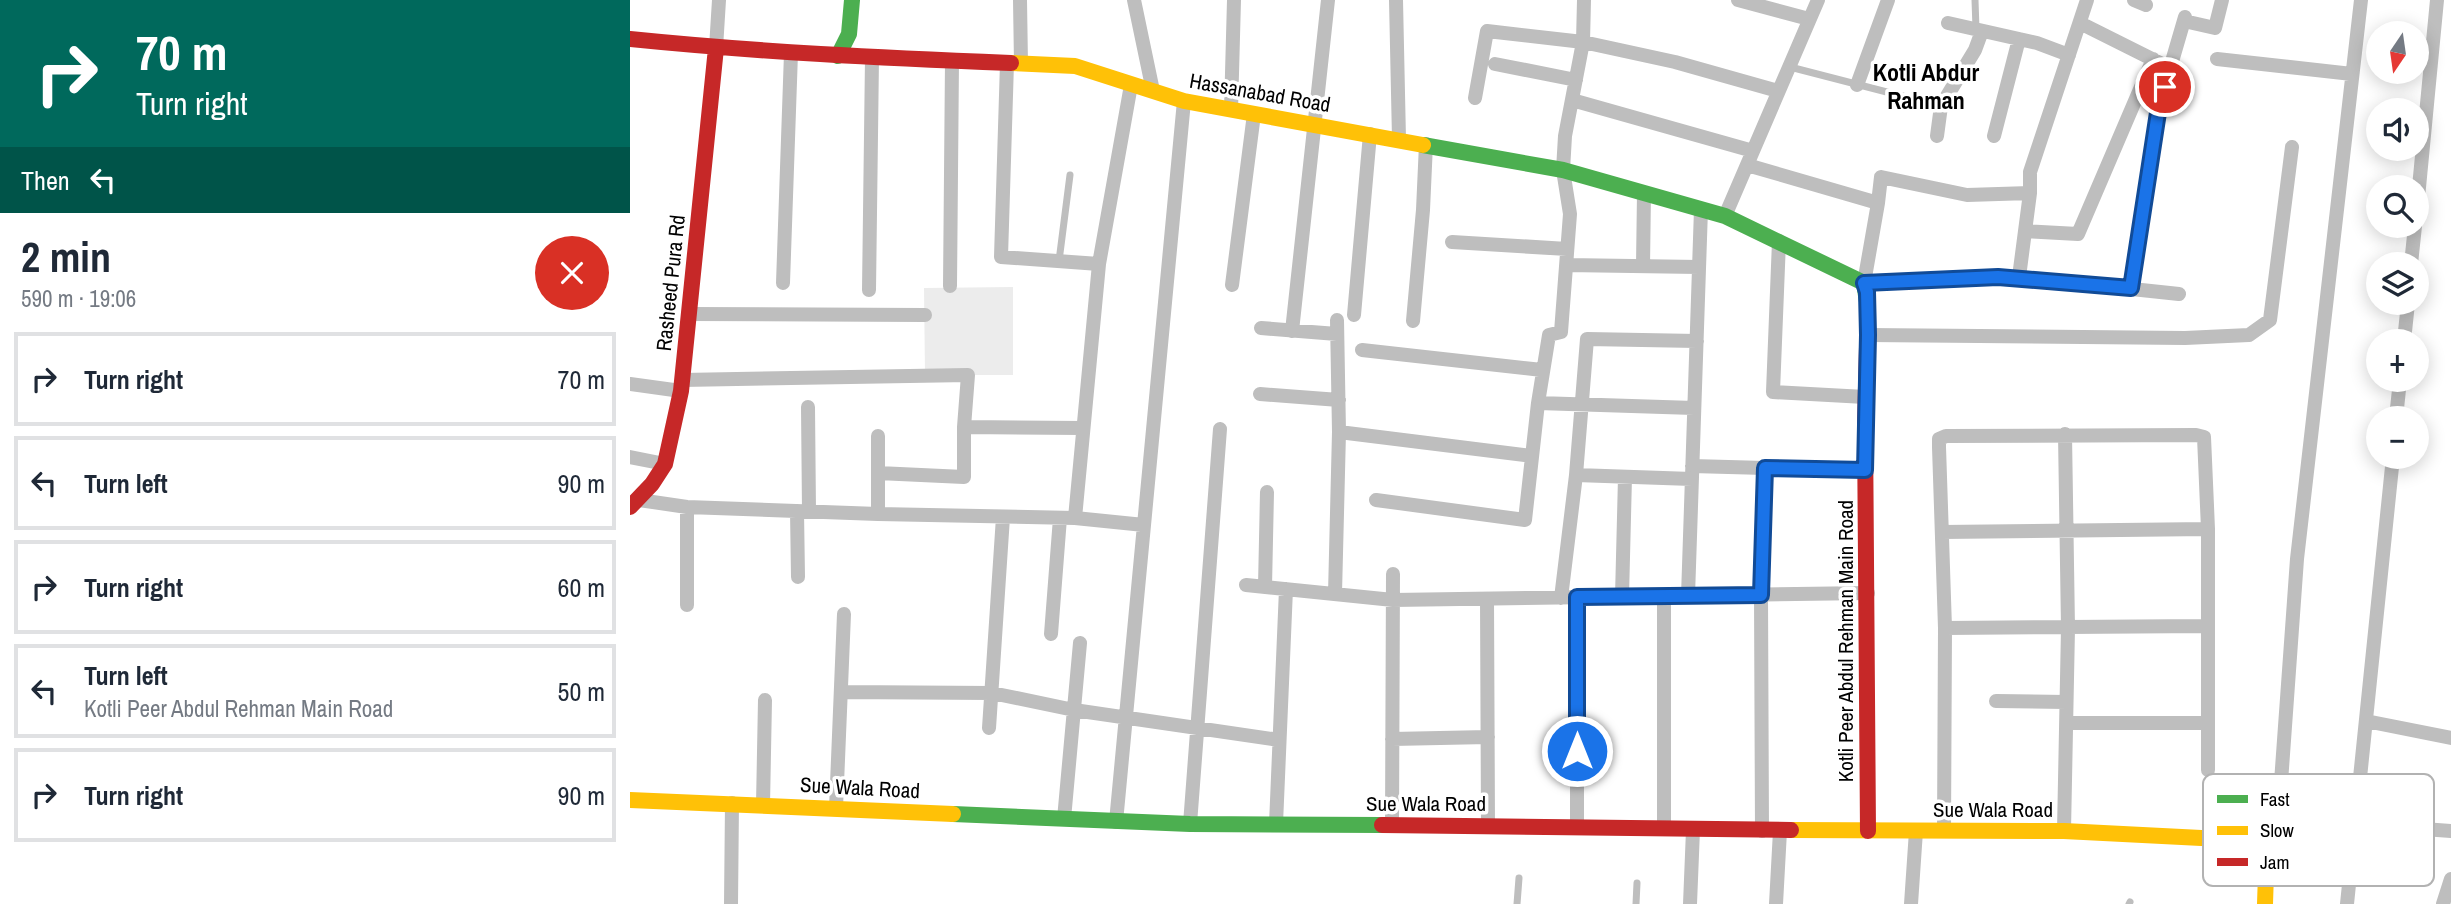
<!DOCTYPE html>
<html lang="en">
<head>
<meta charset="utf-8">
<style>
	body { margin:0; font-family:"Archivo Narrow",sans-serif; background:#f6f6f7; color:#1f2937; height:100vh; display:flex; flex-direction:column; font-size:26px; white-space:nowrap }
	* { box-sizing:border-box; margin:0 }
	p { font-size:23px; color:#747a83 }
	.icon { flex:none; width:38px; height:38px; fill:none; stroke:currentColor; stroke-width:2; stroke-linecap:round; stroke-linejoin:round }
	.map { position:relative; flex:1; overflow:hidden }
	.side { display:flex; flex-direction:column; background:#fff; width:630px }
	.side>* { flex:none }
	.top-card { background:#00695c; color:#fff; overflow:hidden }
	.needle { width:46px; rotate:193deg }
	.fabs { position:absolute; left:1736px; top:21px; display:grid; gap:14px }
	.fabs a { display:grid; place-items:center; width:63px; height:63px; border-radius:50%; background:#fff; box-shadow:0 4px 18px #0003; font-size:35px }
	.pin { position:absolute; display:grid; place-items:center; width:60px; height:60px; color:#fff; margin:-30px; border:4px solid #fff; border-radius:50%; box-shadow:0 2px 7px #0007 }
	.me { position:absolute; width:77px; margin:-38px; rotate:0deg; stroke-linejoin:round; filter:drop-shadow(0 0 5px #0008) }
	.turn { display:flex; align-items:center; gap:24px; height:147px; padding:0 21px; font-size:32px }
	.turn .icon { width:91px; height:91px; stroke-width:2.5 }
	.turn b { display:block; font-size:49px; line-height:60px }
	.then { display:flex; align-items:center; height:66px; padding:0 21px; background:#0003; gap:14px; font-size:26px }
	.round { display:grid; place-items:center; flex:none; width:74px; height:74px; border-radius:37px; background:#f6f6f7 }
	.overview { display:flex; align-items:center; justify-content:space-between; height:119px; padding:0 21px }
	h1 { font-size:42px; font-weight:800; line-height:52px }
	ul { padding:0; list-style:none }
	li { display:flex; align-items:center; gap:21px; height:94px; margin:0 14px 10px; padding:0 7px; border:4px solid #e0e1e3; border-radius:0px }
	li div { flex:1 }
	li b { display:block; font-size:26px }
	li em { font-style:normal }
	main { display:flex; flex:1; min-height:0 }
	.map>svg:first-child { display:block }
	.green { fill:#ececec }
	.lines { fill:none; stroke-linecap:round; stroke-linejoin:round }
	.lane { stroke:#bebebe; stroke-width:7 }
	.street { stroke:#bebebe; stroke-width:14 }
	.fast { stroke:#4caf50; stroke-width:16 }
	.slow { stroke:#ffc107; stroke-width:16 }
	.jam { stroke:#c62828; stroke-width:16 }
	.route-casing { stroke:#114b97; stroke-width:18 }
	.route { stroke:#1a73e8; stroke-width:12 }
	.labels { text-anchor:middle; stroke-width:7; stroke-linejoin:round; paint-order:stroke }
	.street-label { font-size:21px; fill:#000; stroke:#fff }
	.quarter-label { font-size:24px; font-weight:bold; fill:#000; stroke:#fff }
	.key { fill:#fff; stroke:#b2b2b2; stroke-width:2 }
	.key-label { font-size:19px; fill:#000 }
</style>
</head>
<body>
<main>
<section class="side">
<div class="top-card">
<div class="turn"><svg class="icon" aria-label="right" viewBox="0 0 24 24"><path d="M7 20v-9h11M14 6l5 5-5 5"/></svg><div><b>70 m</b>Turn right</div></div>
<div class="then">Then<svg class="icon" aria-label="left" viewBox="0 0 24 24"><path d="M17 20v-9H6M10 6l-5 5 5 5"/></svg></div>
</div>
<div class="overview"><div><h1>2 min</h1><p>590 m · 19:06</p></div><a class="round" style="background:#d93025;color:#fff"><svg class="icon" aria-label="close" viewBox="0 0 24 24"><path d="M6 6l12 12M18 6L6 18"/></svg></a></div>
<ul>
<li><svg class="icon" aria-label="right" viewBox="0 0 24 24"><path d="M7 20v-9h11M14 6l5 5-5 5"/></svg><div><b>Turn right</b></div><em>70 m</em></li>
<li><svg class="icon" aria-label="left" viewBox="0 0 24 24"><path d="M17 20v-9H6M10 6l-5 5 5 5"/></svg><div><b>Turn left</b></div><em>90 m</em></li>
<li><svg class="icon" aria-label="right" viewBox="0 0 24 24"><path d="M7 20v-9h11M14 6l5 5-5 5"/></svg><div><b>Turn right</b></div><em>60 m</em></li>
<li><svg class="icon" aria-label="left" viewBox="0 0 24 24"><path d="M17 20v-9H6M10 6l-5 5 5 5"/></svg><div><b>Turn left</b><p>Kotli Peer Abdul Rehman Main Road</p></div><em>50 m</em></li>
<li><svg class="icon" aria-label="right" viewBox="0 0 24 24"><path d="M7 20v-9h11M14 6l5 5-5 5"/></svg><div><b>Turn right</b></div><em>90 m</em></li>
</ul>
</section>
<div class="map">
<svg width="1821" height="904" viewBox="0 0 1821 904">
	<rect width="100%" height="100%" fill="#fff"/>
	<path class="green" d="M383 287V375H295L294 288Z"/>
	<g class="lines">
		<path class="lane" d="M1345 0 1346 29
			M1160 67 1311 106
			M429 261 440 175
			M887 904 889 878
			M1006 904 1007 883
			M1499 904 1500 902"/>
		<path class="street" d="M390 0 391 64
			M504 0 523 91
			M766 0 769 139
			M954 0 953 42 935 136 933 170 940 214 931 332 919 335 908 403 1064 408
			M1108 0 1179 19
			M1504 0 1516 5
			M1554 21 1585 28 1592 0
			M1318 23 1407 43 1439 55
			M1450 23 1530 63
			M86 48 89 0
			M1587 59 1722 74
			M377 63 371 257 469 264
			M865 64 946 80
			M1227 85 1258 0
			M845 98 857 31 953 42 1045 62 1148 91
			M942 100 1123 151
			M601 110 604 0
			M1307 136 1311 106 1345 50 1352 31
			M1364 136 1389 39
			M1117 165 1248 203 1234 283 1294 279 1389 277 1549 294
			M1248 203 1251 177 1337 195 1400 193
			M1787 208 1807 0
			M1095 216 1188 0
			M1395 231 1448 234 1523 59
			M1149 241 1143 392 1235 397
			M822 242 937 249
			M1781 264 1785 226
			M936 265 1069 267
			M1013 266 1014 193
			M1389 277 1400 193V172L1457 0
			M153 283 161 53
			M602 285 624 114
			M320 286 322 61
			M1501 288 1529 106 1555 17
			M239 290 242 58
			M59 314 295 315
			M724 315 740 134
			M783 321 793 210 796 144
			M631 328 707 334
			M662 331 698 0
			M1238 335 1555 338 1619 335 1640 320 1662 147
			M1774 341 1778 303
			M732 350 912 370
			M52 380 338 375 334 427 452 428
			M0 384 51 391
			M630 394 709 400
			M178 407 179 511
			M1766 418 1770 380
			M709 432 902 456
			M0 457 35 464
			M1062 466 1135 468
			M248 473 334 477V427
			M946 475 957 339 1067 341
			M9 500 57 507 248 514 445 518 469 264 501 85
			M746 500 895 520 908 403
			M167 511 168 577
			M248 514V436
			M445 518 514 525
			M1312 532 1578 529
			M616 585 763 600 1238 593
			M635 587 637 492
			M705 594 709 432 707 320
			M1034 596V829
			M1058 596 1071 209
			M992 597 995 477
			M931 598 946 475 1062 479
			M857 599 858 825
			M57 605V507
			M1315 628 1576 626
			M421 634 430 518
			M211 692 362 693 444 710 649 740
			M1366 701 1436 702
			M1736 721 1821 738
			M1436 723H1578
			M359 728 373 517
			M762 739 858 737
			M133 805 135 700
			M206 808 214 614
			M434 819 450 643
			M1636 820 1650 796 1667 559 1731 0
			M1636 820 1726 824 1821 831
			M486 822 554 101
			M560 824 590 429
			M646 824 656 589
			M762 825 763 574
			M947 827V597
			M1132 831 1131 595 1135 468 1235 470
			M1314 831 1315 628 1309 447V439L1316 436 1566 435 1574 437 1578 529V770
			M1434 831 1438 628 1435 434
			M101 904 102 803
			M1060 904 1063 830
			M1146 904 1150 831
			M1281 904 1286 831
			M1717 904 1763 457
			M1813 904 1821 879"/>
		<path class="fast" d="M208 56 219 34 222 0
			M793 145 933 170 1095 216 1234 283 1238 308
			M1592 839a26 26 0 1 1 52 0a26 26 0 1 1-52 0Z
			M323 814 560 824 752 825"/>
		<path class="slow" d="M381 63 445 66 554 101 793 145
			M0 800 323 814
			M1161 830 1434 831 1591 839
			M1630 862 1636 873 1635 904"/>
		<path class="jam" d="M0 39C127 52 254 58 381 63
			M0 507 22 484 35 464 51 391 86 48
			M752 825 1161 830
			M1238 831 1235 426 1238 308"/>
	</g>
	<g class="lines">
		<g class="route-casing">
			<path id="route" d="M947 751V597L1131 595 1135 468 1235 470 1238 335 1237 292 1234 283 1368 277 1501 288 1529 106 1535 87"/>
		</g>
		<use href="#route" class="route"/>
	</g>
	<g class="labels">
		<g class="street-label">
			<text transform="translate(630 93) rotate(10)" y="7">Hassanabad Road</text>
			<text transform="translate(41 283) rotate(-84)" y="7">Rasheed Pura Rd</text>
			<text transform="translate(1216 641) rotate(-90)" y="7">Kotli Peer Abdul Rehman Main Road</text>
			<text transform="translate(230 788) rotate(3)" y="7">Sue Wala Road</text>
			<text x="796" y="811">Sue Wala Road</text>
			<text x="1363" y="817">Sue Wala Road</text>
		</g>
		<g class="quarter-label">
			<text x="1296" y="81">Kotli Abdur<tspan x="1296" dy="28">Rahman</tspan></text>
		</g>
	</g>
	<rect x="1573" y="774" width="231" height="112" rx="10" class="key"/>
	<rect x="1587" y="795" width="31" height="8" fill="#4caf50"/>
	<rect x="1587" y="826" width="31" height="9" fill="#ffc107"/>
	<rect x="1587" y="858" width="31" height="8" fill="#c62828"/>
	<g class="key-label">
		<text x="1630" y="806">Fast</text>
		<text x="1630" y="837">Slow</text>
		<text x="1630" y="869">Jam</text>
	</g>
</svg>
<div class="fabs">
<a><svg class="needle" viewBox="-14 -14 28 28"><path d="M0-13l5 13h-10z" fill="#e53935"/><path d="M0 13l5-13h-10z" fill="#747a83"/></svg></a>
<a><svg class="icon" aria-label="sound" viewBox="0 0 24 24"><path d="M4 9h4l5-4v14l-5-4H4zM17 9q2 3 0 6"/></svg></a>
<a><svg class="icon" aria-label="search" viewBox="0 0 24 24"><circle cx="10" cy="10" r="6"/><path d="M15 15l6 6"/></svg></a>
<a><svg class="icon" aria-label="layers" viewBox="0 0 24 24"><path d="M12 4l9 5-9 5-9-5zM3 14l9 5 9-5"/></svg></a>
<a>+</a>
<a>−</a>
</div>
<div class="pin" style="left:1535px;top:87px;background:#d93025"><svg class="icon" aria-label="arrive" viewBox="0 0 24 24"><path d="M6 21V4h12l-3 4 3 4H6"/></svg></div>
<svg class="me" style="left:947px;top:751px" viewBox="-20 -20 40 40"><circle r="17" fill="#1a73e8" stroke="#fff" stroke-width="3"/><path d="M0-11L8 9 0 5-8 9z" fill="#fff"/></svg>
</div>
</main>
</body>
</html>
